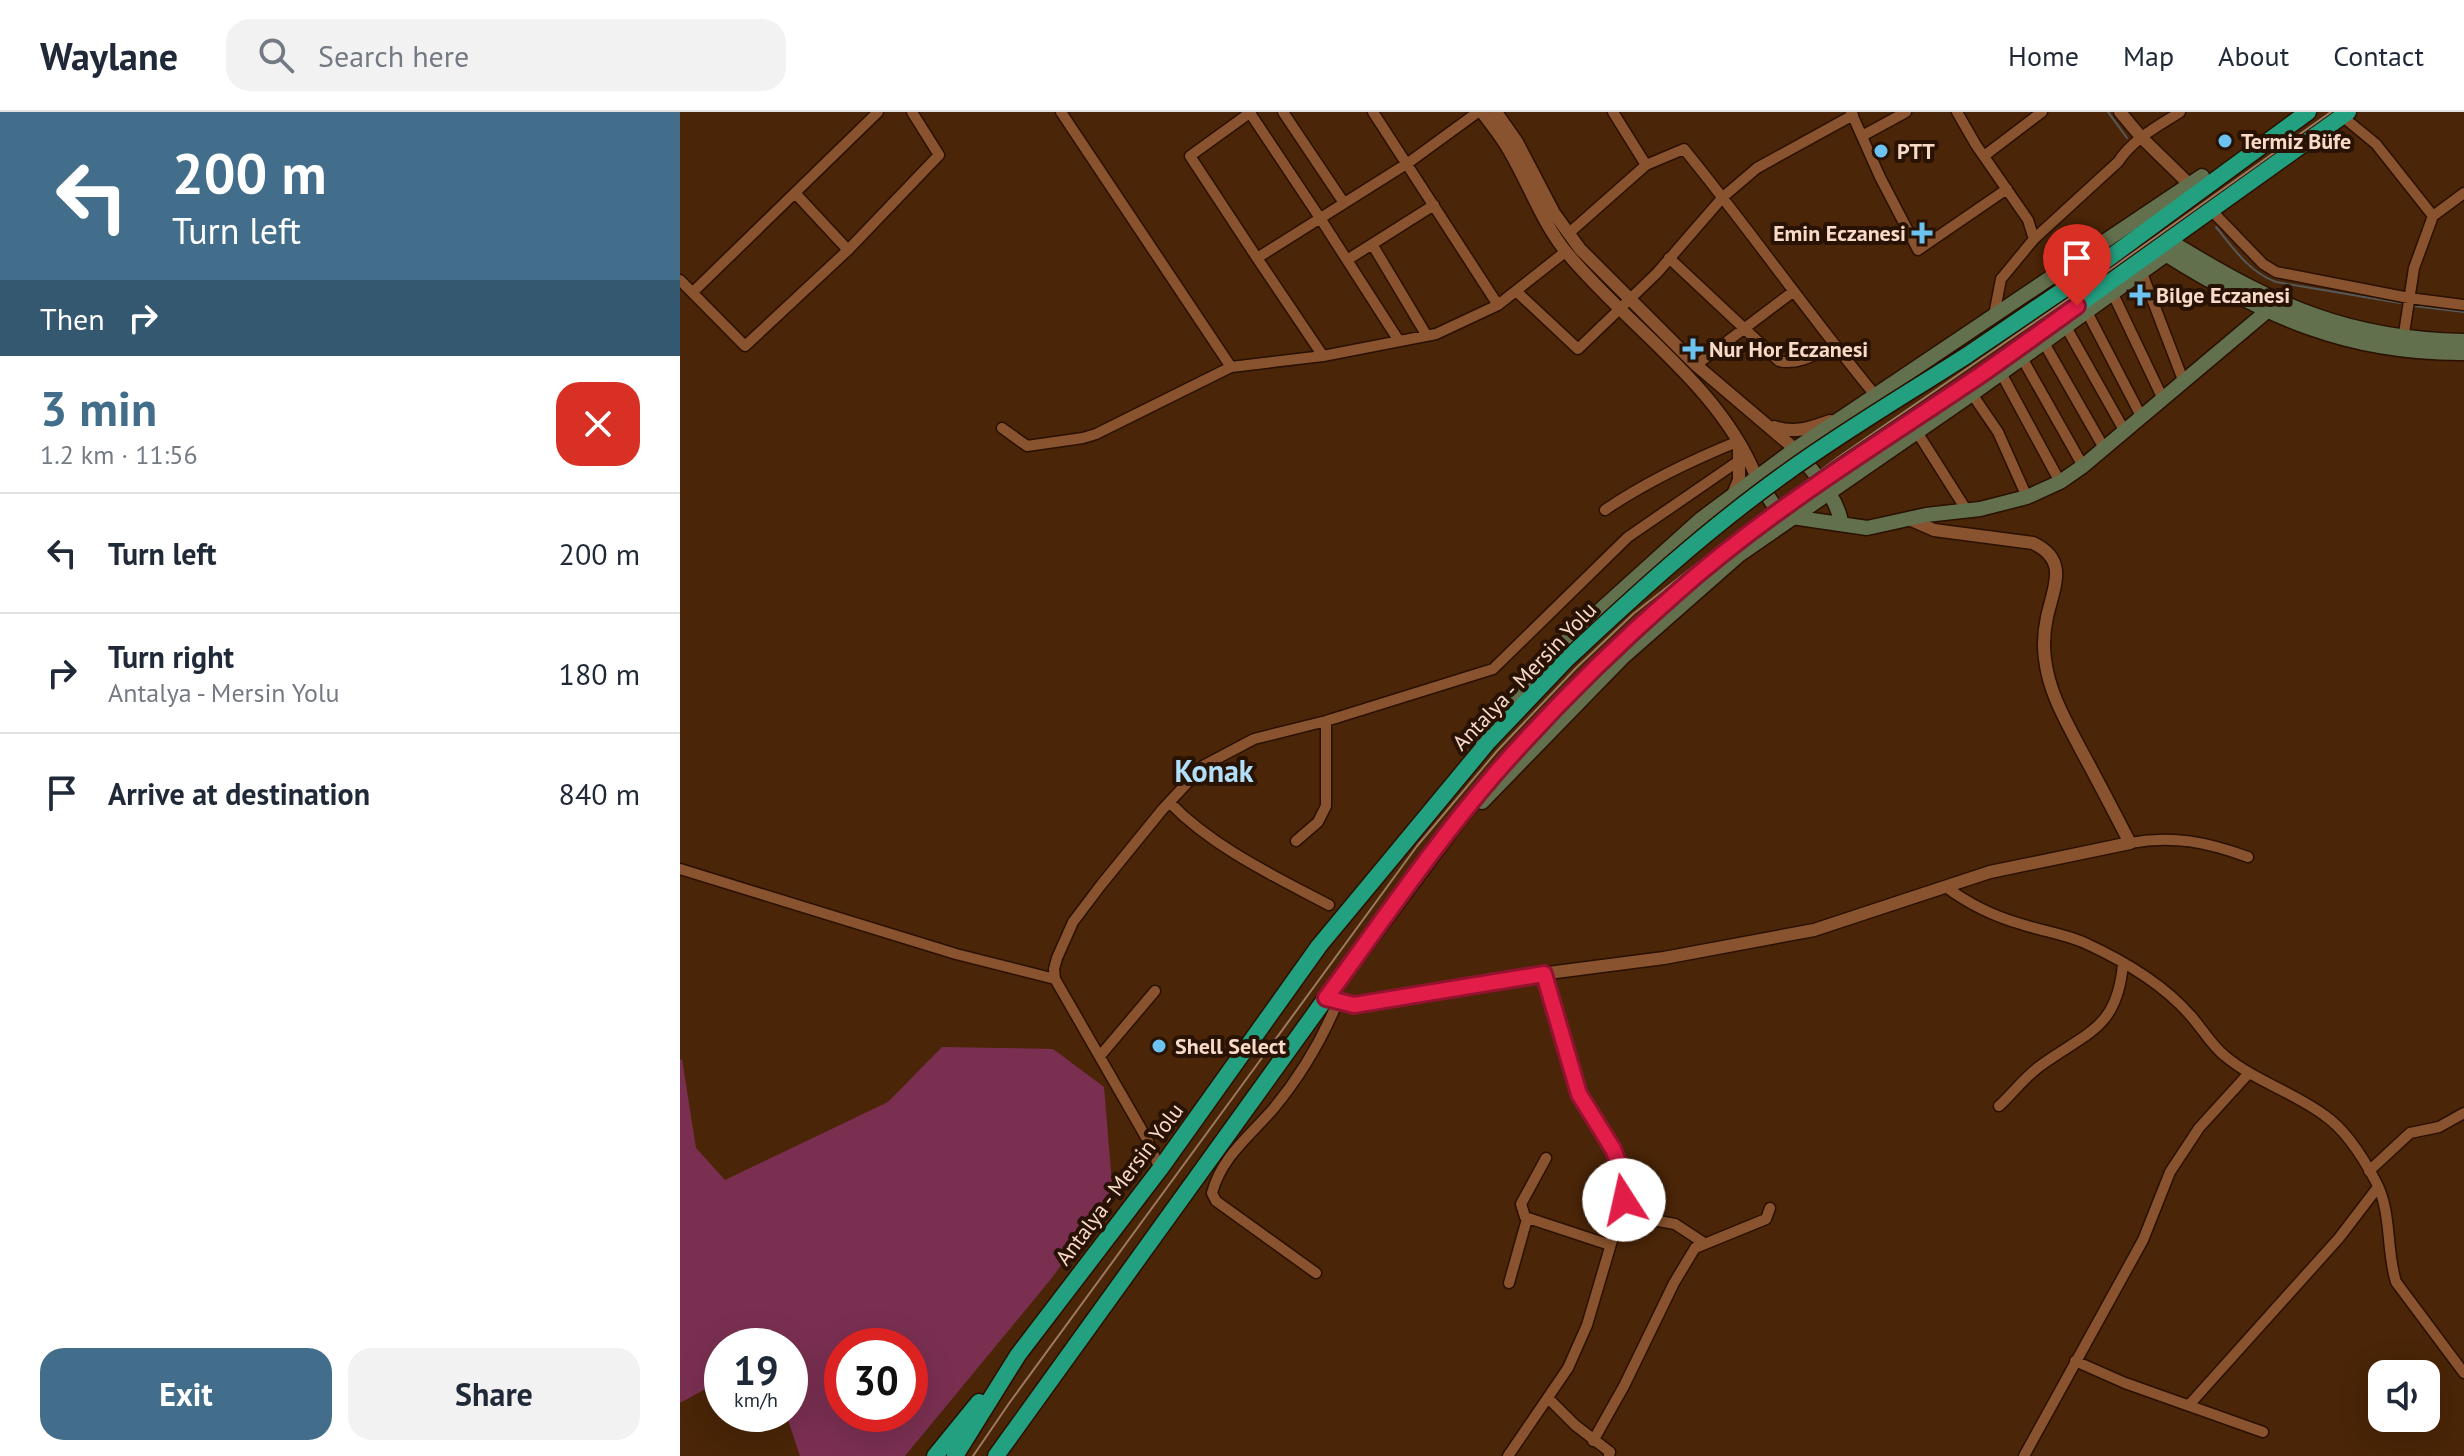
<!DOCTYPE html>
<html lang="en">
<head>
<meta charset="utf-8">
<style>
	body { margin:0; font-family:"PT Sans",sans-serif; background:#f2f2f3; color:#1f2937; height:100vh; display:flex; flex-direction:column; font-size:30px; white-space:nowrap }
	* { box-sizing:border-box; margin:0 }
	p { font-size:26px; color:#747a83 }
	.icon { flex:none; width:44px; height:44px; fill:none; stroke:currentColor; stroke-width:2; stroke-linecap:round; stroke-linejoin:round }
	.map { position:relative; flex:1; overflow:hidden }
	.drawer { display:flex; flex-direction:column; background:#fff; width:680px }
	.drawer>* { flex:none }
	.hud { background:#426e8b; color:#fff; overflow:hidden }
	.controls { position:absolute; left:1688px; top:1248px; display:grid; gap:16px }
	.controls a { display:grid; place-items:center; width:72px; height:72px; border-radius:16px; background:#fff; box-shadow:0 8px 32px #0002; font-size:40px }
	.speed { position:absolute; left:24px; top:1216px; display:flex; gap:16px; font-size:40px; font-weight:700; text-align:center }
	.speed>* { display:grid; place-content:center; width:104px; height:104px; border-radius:50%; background:#fff; box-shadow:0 8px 32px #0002; line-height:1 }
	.speed small { font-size:20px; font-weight:400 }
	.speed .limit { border:12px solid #d22; background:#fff; color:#111 }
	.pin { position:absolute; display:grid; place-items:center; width:68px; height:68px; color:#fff; margin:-82px -34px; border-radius:50% 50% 50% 0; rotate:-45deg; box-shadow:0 0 8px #0007 }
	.pin .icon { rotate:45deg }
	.me { position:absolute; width:88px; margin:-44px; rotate:350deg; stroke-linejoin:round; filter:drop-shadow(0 0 6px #0008) }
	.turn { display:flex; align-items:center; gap:28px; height:168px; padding:0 40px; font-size:36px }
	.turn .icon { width:104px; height:104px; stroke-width:2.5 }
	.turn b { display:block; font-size:56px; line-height:68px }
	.then { display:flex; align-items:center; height:76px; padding:0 40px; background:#0003; gap:16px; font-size:30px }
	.round { display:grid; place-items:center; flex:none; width:84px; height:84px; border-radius:24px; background:#f2f2f3 }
	.head { display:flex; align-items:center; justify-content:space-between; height:136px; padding:0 40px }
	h1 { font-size:48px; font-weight:700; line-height:60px; color:#426e8b }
	.cta { display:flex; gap:16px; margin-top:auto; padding:16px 40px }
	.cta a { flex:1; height:92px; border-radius:24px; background:#426e8b; color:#fff; font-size:32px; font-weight:700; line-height:92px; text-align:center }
	.cta a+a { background:#f2f2f3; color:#1f2937 }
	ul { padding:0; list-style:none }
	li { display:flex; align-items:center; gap:24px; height:120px; padding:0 40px; border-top:2px solid #e0e1e3 }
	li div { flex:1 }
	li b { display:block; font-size:30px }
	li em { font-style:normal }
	header { display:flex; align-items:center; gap:48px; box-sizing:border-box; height:112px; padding:0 40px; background:#fff; border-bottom:2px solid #e0e1e3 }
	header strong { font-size:38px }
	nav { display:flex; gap:44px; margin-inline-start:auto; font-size:28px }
	.search { width:560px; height:72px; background:#f2f2f3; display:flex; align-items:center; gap:20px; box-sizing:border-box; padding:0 28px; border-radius:24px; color:#747a83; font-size:30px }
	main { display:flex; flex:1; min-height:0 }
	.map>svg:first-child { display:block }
	.green { fill:#7a2f51; fill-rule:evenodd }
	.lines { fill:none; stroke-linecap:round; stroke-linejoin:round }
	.stream { stroke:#55595a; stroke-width:2 }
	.minor-casing { stroke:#2a1000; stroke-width:13 }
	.tertiary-casing { stroke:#2a1000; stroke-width:15 }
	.secondary-casing { stroke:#2a1000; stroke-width:17 }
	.trunk-casing { stroke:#2a1000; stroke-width:19 }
	.minor { stroke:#88532e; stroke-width:10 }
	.tertiary { stroke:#88532e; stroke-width:12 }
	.secondary { stroke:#62704d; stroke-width:14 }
	.trunk { stroke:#22a080; stroke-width:16 }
	.tram { stroke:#9c7a60; stroke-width:2 }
	.trunk-bridge-casing { stroke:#2a1000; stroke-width:19; stroke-linecap:butt }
	.trunk-bridge { stroke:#22a080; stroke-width:16 }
	.route-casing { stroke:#92132f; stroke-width:20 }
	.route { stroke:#e11d48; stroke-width:14 }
	.poi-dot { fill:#6cc3f2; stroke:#271204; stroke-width:3 }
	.labels { text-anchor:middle; stroke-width:8; stroke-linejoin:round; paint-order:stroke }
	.poi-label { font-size:22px; font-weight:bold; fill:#f9dac6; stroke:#271204; text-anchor:start }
	.street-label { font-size:22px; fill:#f9dac6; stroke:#271204 }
	.district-label { font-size:30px; font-weight:bold; fill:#b1def9; stroke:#271204 }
</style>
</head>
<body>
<header>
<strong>Waylane</strong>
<div class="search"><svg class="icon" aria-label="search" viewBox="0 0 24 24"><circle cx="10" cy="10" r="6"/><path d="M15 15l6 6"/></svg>Search here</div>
<nav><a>Home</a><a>Map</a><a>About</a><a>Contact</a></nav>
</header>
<main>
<section class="drawer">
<div class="hud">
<div class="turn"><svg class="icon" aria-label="left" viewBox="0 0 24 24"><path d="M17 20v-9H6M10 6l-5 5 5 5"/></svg><div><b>200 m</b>Turn left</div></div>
<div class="then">Then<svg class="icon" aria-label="right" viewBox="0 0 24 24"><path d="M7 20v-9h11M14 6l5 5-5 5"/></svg></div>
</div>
<div class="head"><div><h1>3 min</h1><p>1.2 km · 11:56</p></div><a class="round" style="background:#d93025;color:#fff"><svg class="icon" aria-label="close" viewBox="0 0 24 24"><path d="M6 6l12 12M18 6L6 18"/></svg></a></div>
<ul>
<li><svg class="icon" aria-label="left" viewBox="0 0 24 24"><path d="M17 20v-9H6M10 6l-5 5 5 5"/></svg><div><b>Turn left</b></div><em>200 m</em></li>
<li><svg class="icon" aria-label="right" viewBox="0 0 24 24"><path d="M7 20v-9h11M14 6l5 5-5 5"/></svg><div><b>Turn right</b><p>Antalya - Mersin Yolu</p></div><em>180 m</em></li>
<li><svg class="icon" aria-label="arrive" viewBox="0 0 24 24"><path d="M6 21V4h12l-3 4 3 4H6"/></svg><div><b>Arrive at destination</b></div><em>840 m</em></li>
</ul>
<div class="cta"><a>Exit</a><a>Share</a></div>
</section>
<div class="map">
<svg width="1784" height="1344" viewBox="0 0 1784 1344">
	<rect width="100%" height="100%" fill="#4a2507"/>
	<path class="green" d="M262 935 373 937 424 975 433 1084 371 1167 225 1344H120L106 1302H110V1234H42V1268L0 1291V948L2 947 16 1036 45 1068 208 990ZM162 1234H230V1302H162Z"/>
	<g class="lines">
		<path class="stream" d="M1428 0 1447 26
			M1536 115C1554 137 1569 160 1596 170L1720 191
			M1734 194 1784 200"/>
		<g class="minor-casing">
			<path id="minor" d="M381 0 551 255 643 244 756 222 818 193 885 140
				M571 0 510 44 577 146 728 51 798 0
				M603 0 664 91
				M693 0 818 193
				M933 0 966 53
				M1171 0 1200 65 1238 138 1327 77
				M1277 0 1296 33 1348 108 1354 127
				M570 1 640 106 719 229
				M1662 4 1696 32 1753 104 1734 156 1723 228
				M1182 24 1226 0
				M1304 44 1362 0
				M115 81 168 138
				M1531 98 1583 152 1596 160 1729 186 1784 193
				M1753 104 1784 81
				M888 122 966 53 1004 37C1070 118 1129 203 1195 283
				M692 132 747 224
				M577 146 643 244
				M989 146 1099 249C1119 254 1137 241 1154 233
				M667 148 754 93
				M1462 161 1503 268
				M0 168 65 234 168 138 259 43 232 0
				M836 179 898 237 977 161 1043 85 1077 56 1173 3
				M13 180 198 0
				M1433 182 1482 285
				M1407 200 1461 304
				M1314 203 1321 167 1354 127 1438 50C1453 27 1477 15 1500 0
				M1386 215 1444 318
				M1364 231 1424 336
				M1342 246 1403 354
				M1016 253 1114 179
				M1321 261 1380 370
				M1292 282 1318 320 1347 385
				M322 316 347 334 403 326 416 322 551 255
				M1237 320 1287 399
				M925 398C966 370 1012 348 1059 329
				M490 691C534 736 594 764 649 793
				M616 729 638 710 646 694V609
				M1450 731C1493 723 1527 730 1568 745
				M0 757 276 842 375 867
				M1266 775C1290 793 1313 804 1341 812 1362 819 1385 822 1405 831 1442 848 1483 872 1510 903 1522 916 1531 933 1545 944 1575 969 1613 980 1644 1003 1666 1018 1684 1047 1696 1070 1712 1100 1706 1138 1716 1170L1784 1261
				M420 944 475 879
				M1319 994C1333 981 1345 965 1360 954 1406 920 1437 918 1443 852
				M866 1046 841 1092 845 1105 930 1133
				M480 1057 467 1027 375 867 374 857 377 846 393 810 421 773 482 698 523 654 574 627 646 609 813 557 948 425 1060 348
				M1689 1059 1730 1021 1759 1015 1784 1001
				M940 1102 995 1112 1024 1131
				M636 1161 536 1089 532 1081C542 1044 570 1024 594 996 622 962 641 930 658 889
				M829 1171 847 1107
				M1395 1249 1445 1271 1583 1320
				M868 1286 895 1313 930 1340 929 1344
				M1509 1293 1659 1126 1698 1075
				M913 1329 944 1274 994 1171 1015 1136 1086 1107 1090 1096
				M828 1344 888 1256 907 1213 944 1088 943 1063 933 1037 899 982 864 862
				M1344 1344 1463 1128 1490 1060 1519 1016 1569 961"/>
		</g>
		<g class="tertiary-casing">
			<path id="tertiary" d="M802 0C810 11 820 23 827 35 848 69 861 110 887 141 949 216 1038 272 1076 364
				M816 0 837 30 874 101 900 137 1016 253 1115 337
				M1440 0 1461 25 1508 71
				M1094 315C1114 322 1131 316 1150 309
				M1053 382 1059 368V336
				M646 886 674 893 845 864 984 846 1134 818 1310 760 1450 731C1434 700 1418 669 1401 638 1386 609 1369 581 1365 547 1363 533 1364 519 1367 505 1374 474 1389 448 1353 431L1254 418 1229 407"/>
		</g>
		<g class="secondary-casing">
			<path id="secondary" d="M1487 143C1585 204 1666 242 1784 241
				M1118 340C1133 361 1157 384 1161 410
				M1078 369 1095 395 1112 405 1187 416 1246 403 1300 397 1347 385 1380 370 1403 354 1586 200 1593 187
				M802 628 831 588 888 527 1021 407 1115 337 1522 64
				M802 690 942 546 1059 443 1292 282 1498 134C1595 193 1668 227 1784 229"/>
		</g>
		<g class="trunk-casing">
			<path id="trunk" d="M1286 244 1414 157 1628 0
				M1300 263 1668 0
				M255 1344 299 1290
				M275 1344 338 1243 480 1057 639 834 808 630 886 548
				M316 1344 646 886 775 712 814 664 904 567"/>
		</g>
		<use href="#minor" class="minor"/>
		<use href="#tertiary" class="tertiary"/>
		<use href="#secondary" class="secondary"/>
		<use href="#trunk" class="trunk"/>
		<path class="tram" d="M293 1344 330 1290 737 734 817 639 896 556 953 502 1057 420 1160 344 1407 174 1651 0"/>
		<g class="trunk-bridge-casing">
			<path id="trunk-bridge" d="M886 548C955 483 1025 419 1103 363 1162 320 1225 283 1286 244
				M904 567C947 526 989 485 1035 448 1119 380 1210 322 1300 263"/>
		</g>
		<use href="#trunk-bridge" class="trunk-bridge"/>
	</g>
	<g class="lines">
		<g class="route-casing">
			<path id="route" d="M944 1088 943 1063 933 1037 899 982 864 862 674 893 646 886C701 811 754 733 814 663 870 599 930 539 994 483 1088 399 1195 334 1299 264 1332 241 1365 217 1397 194"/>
		</g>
		<use href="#route" class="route"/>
	</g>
	<g class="poi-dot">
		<circle cx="1545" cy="29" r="8"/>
		<circle cx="1201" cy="39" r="8"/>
		<path d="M1238 109h8v8h8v8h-8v8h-8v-8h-8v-8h8z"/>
		<path d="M1456 171h8v8h8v8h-8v8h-8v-8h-8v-8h8z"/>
		<path d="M1009 225h8v8h8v8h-8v8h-8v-8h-8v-8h8z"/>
		<circle cx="479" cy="934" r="8"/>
	</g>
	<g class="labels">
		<g class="poi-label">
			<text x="1561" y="37">Termiz Büfe</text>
			<text x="1217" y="47">PTT</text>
			<text x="1226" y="129" text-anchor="end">Emin Eczanesi</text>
			<text x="1476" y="191">Bilge Eczanesi</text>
			<text x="1029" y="245">Nur Hor Eczanesi</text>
			<text x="495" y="942">Shell Select</text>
		</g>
		<g class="street-label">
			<text transform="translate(844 564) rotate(-46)" y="8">Antalya - Mersin Yolu</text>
			<text transform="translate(439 1072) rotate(-53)" y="8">Antalya - Mersin Yolu</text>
		</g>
		<g class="district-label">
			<text x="534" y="670">Konak</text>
		</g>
	</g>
</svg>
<div class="controls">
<a><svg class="icon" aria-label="sound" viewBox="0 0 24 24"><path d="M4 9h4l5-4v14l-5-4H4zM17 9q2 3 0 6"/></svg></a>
</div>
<div class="speed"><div>19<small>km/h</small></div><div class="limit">30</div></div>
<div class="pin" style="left:1397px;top:194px;background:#d93025"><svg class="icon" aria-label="arrive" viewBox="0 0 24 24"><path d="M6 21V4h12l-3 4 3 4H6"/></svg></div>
<svg class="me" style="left:944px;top:1088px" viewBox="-20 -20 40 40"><circle r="19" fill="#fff"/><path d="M0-13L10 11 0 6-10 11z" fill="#e11d48"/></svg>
</div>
</main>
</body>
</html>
